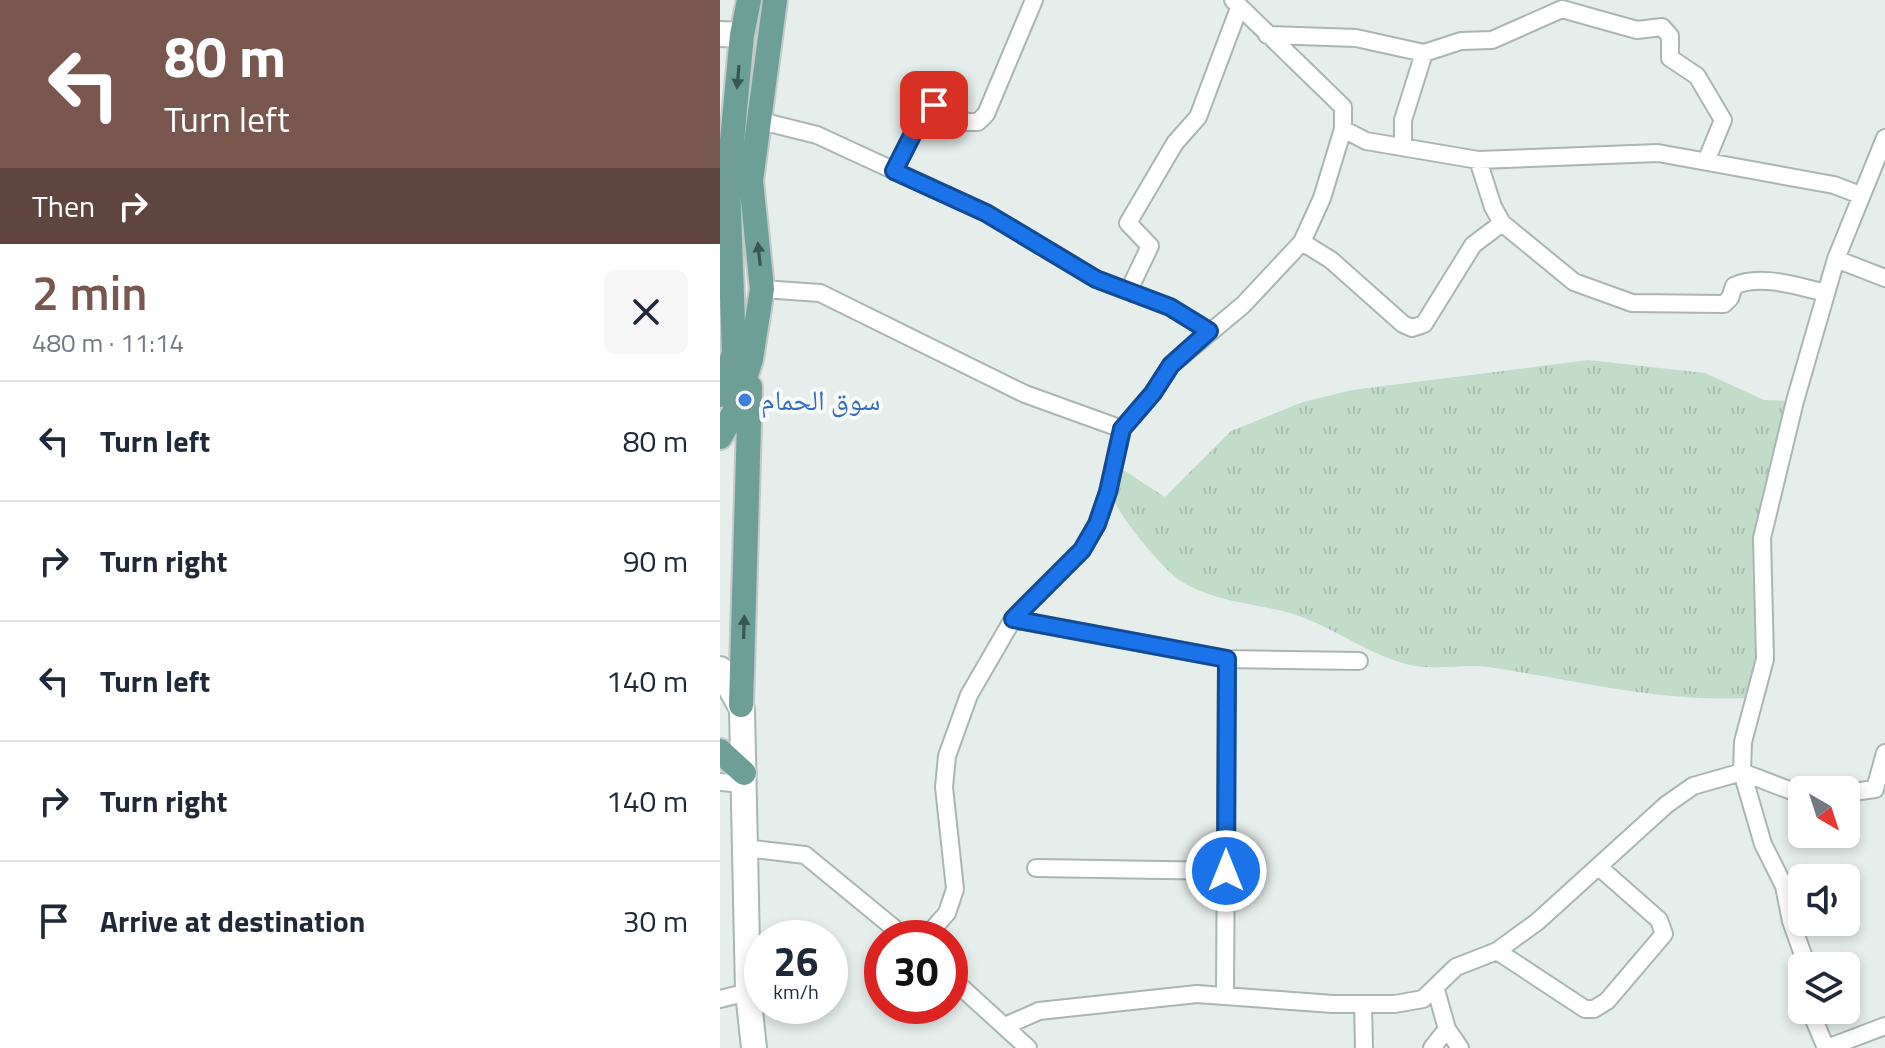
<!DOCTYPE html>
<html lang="en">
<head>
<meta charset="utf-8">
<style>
	body { margin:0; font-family:"Titillium Web","Noto Naskh Arabic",sans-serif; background:#f6f6f7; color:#1f2937; height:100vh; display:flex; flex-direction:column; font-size:30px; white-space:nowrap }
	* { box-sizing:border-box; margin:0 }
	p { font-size:26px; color:#747a83 }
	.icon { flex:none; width:44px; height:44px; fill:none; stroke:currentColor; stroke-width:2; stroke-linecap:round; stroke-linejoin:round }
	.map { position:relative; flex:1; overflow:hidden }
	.details { display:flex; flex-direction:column; background:#fff; width:720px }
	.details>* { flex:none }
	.hud { background:#79574e; color:#fff; overflow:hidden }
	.needle { width:52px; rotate:141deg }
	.controls { position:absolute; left:1068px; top:776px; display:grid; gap:16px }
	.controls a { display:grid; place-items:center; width:72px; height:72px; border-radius:12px; background:#fff; box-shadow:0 4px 12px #0003; font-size:40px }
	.speed { position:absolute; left:24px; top:920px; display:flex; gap:16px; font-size:40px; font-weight:700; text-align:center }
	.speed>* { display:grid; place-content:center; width:104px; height:104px; border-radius:50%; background:#fff; box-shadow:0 4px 12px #0003; line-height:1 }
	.speed small { font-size:20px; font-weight:400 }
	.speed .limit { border:12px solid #d22; background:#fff; color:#111 }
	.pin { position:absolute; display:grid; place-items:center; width:68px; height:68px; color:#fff; margin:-34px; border-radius:16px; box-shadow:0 4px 12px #0006 }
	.me { position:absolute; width:88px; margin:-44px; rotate:0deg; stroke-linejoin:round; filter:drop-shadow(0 0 6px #0008) }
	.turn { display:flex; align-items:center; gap:28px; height:168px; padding:0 32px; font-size:36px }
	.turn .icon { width:104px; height:104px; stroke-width:2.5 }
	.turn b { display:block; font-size:56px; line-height:68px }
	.then { display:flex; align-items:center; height:76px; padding:0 32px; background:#0003; gap:16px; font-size:30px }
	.round { display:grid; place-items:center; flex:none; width:84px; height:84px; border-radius:12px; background:#f6f6f7 }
	.summary { display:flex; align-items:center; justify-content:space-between; height:136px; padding:0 32px }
	h1 { font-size:48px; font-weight:600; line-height:60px; color:#79574e }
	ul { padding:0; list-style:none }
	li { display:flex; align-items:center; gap:24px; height:120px; padding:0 32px; border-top:2px solid #e0e1e3 }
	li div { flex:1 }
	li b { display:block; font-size:30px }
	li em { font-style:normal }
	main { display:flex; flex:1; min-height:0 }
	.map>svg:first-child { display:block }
	.grass { fill:url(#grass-tufts) }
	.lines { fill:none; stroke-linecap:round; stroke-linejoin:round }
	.street-casing { stroke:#a9b6b2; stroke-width:20 }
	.secondary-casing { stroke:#a5b9b3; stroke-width:28 }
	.primary-casing { stroke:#c2c9c8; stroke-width:28 }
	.street { stroke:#fff; stroke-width:16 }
	.secondary { stroke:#fff; stroke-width:24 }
	.primary { stroke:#6e9f96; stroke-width:24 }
	.oneway { fill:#385750 }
	.route-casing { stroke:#114b97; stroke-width:20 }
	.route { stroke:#1a73e8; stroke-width:14 }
	.shop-dot { fill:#3f7fe0; stroke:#f6faf8; stroke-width:3 }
	.labels { text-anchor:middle; stroke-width:8; stroke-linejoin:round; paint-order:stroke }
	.shop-label { font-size:28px; fill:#366cbe; stroke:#f6faf8; text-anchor:start }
</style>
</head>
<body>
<main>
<section class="details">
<div class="hud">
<div class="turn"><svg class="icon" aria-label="left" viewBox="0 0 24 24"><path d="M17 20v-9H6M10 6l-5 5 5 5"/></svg><div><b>80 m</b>Turn left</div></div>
<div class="then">Then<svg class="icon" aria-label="right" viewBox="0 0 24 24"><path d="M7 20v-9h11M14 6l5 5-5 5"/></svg></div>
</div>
<div class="summary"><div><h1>2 min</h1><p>480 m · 11:14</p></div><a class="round"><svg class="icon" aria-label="close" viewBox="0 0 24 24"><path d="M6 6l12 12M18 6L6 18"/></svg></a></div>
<ul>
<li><svg class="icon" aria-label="left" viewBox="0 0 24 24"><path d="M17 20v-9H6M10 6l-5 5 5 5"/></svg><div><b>Turn left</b></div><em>80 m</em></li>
<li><svg class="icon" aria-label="right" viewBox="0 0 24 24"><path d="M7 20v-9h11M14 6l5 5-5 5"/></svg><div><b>Turn right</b></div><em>90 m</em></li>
<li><svg class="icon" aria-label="left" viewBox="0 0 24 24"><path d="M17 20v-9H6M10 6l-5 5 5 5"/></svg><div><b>Turn left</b></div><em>140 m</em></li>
<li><svg class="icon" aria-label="right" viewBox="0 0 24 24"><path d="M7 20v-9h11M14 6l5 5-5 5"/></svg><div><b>Turn right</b></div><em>140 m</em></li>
<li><svg class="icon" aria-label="arrive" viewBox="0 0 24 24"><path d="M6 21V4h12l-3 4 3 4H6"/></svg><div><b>Arrive at destination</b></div><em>30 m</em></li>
</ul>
</section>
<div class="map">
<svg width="1165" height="1048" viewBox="0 0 1165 1048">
	<defs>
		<pattern id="grass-tufts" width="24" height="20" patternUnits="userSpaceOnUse" patternTransform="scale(2)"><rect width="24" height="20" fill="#c1ddca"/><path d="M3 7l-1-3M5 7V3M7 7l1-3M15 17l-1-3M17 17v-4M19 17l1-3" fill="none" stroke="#a6bfae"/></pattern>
	</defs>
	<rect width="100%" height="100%" fill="#e6eeeb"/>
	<path class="grass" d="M868 360 985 373 1044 400 1075 401 1042 537 1038 697C947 705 857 680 768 667 744 664 719 670 695 666 652 658 615 627 573 614 536 603 490 602 458 579 442 568 394 511 392 494 391 485 393 473 394 464L445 497 511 431 583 402 632 390Z"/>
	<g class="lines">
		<g class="street-casing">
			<path id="street" d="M547 35 636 38 704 53 741 41 772 40 842 9 917 30 942 27 950 36V58L977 76 1003 120 987 159
				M37 120 97 135 266 213 376 279 450 307 489 331
				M623 129 646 141 758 160 938 153 1114 185 1140 195
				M683 146V120L704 53
				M758 160 773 207 782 223 854 282 912 303 1004 304 1010 298 1014 286C1040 273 1080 287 1106 293
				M174 171 206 108 214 105 247 122H258L266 114 314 0
				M582 242 611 260 683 324 692 328 704 324 753 245 782 223
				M1116 259 1165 278
				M42 289 100 293 305 394 402 429
				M409 290 430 246 408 223 455 143 478 117 519 8
				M293 619 507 659 639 661
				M0 782 24 784
				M1126 793 1155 789 1165 753
				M25 848 85 855 186 938
				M316 868 506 871
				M205 938 227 913 235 889 224 787 227 756 249 695 293 619 362 550 377 524 388 492 402 429 433 393 451 365 523 305 582 242 602 198 623 129V107L513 0
				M777 951 865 1009H874L887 1001 944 934 939 920 880 868
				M1087 966 1071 921 1064 886 1043 844 1022 772 1023 742 1045 659 1042 538 1075 401 1116 259 1165 138
				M230 977 308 1048
				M716 990 727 1029 740 1048
				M505 996 507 659
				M0 999 28 992
				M643 1004 644 1048
				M1090 1010 1106 1048
				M285 1026 319 1011 477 994 613 1004H675L703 999 736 967 777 951 817 922 946 805 973 786 1022 772 1082 795
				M712 1048 727 1029
				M1107 1048 1165 1026"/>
		</g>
		<g class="secondary-casing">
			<path id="secondary" d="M0 34 22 35
				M0 669 22 709 28 992 34 1048"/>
		</g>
		<g class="primary-casing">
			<path id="primary" d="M0 395 14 353 8 184 22 35 29 0
				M0 437 15 411 31 359 42 289 31 181 55 0
				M21 705 30 387
				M0 751 24 773"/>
		</g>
		<use href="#street" class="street"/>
		<use href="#secondary" class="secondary"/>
		<use href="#primary" class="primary"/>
	</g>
	<defs><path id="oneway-solid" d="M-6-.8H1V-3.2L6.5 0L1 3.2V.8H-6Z" transform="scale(2)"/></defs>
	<g class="oneway">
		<use href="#oneway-solid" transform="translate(18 77) rotate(95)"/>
		<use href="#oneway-solid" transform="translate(39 254) rotate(-96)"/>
		<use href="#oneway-solid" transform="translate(24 627) rotate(-88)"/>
	</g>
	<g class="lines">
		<g class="route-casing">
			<path id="route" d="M214 105 206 108 174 171 266 213 376 279 450 307 489 331 451 365 433 393 402 429 388 492 377 524 362 550 293 619 507 659 506 871"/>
		</g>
		<use href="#route" class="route"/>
	</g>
	<circle class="shop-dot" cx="25" cy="400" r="8"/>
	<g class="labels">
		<g class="shop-label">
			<text x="41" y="410">سوق الحمام</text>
		</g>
	</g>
</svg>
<div class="controls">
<a><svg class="needle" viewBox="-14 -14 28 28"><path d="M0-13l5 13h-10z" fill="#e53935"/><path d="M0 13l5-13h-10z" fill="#747a83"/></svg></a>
<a><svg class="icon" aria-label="sound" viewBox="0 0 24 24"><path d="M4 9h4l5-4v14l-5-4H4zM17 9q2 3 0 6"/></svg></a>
<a><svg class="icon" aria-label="layers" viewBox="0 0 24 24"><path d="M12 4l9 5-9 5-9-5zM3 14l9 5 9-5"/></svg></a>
</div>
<div class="speed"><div>26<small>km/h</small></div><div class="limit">30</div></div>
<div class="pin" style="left:214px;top:105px;background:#d93025"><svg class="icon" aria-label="arrive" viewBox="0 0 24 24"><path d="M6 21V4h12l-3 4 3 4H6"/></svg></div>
<svg class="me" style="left:506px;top:871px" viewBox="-20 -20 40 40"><circle r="17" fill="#1a73e8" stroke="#fff" stroke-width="3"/><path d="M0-11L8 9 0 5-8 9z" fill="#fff"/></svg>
</div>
</main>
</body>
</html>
